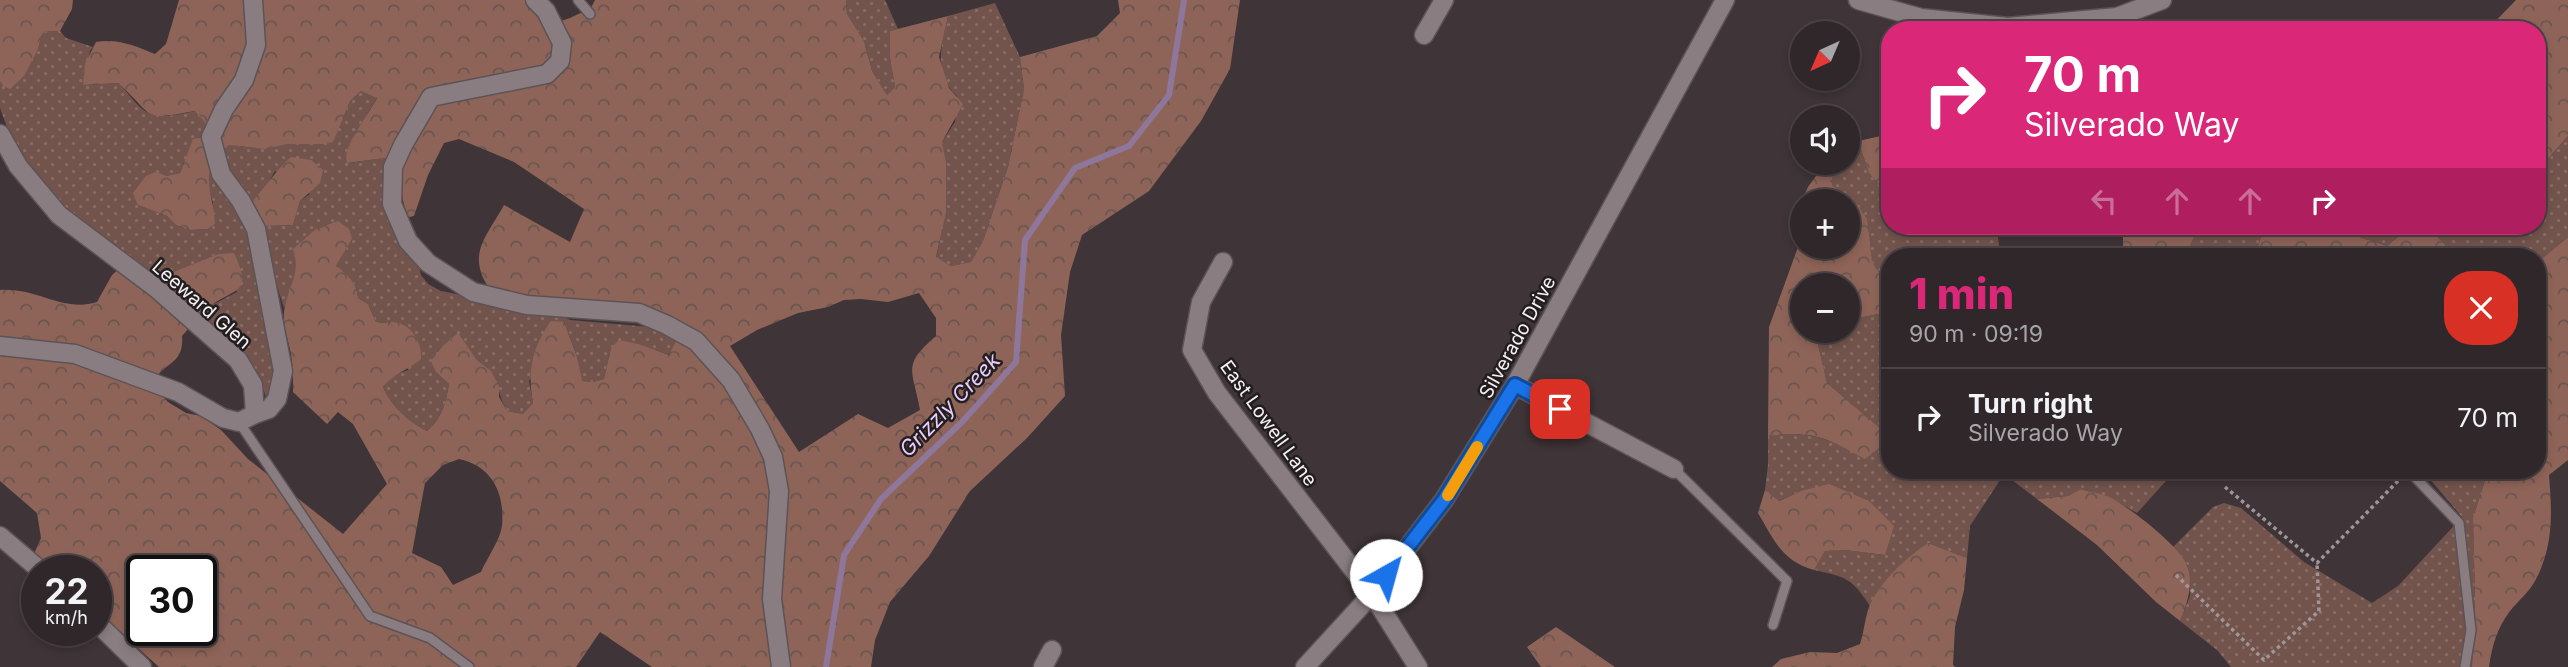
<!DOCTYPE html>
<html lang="en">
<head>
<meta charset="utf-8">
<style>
	body { margin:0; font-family:Inter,sans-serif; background:#3b3336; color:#f1f3f6; height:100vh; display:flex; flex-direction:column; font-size:26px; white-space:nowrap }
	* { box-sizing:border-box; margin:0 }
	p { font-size:23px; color:#a7a5a8 }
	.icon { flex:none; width:38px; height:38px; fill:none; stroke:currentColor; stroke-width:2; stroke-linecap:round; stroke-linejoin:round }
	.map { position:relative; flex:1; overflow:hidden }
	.sheet { position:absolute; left:1881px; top:248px; width:665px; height:231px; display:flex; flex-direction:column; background:#2f272a; border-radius:28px; box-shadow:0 4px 10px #0003,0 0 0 2px #4a4447 }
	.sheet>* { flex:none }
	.guide { position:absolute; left:1881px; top:21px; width:665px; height:214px; border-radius:28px; box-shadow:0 4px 10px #0003,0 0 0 2px #4a4447; background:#db2777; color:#fff; overflow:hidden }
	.needle { width:46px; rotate:224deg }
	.tools { position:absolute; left:1790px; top:21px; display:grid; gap:14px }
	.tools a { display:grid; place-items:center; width:70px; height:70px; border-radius:50%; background:#2f272a; box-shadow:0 4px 10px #0003,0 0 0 2px #4a4447; font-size:35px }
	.speed { position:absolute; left:21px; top:555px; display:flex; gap:14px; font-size:35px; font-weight:700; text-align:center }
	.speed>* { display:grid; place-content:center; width:91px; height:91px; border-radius:50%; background:#2f272a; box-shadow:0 4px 10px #0003,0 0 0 2px #4a4447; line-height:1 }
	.speed small { font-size:18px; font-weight:400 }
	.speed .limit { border:4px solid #111; border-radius:10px; background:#fff; color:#111 }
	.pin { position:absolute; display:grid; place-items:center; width:60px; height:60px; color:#fff; margin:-30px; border-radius:14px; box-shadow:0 4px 10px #0006 }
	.me { position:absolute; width:77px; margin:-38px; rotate:38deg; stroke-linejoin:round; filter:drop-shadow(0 0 5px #0008) }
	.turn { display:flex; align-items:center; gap:24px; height:147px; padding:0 28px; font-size:32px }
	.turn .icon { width:91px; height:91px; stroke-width:2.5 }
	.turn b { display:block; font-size:49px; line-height:60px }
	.lanes { display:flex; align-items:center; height:66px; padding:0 28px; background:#0003; justify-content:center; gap:35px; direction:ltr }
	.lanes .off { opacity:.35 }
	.round { display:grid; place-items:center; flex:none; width:74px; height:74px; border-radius:28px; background:#3b3336 }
	.overview { display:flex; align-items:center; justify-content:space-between; height:119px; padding:0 28px }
	h1 { font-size:42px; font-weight:800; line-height:52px; color:#db2777 }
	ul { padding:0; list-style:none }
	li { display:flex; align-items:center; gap:21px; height:98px; padding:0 28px; border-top:2px solid #4a4447 }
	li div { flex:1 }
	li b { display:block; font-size:26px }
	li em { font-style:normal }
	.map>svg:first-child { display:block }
	.grass { fill:url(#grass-dots) }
	.forest { fill:url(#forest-crowns); fill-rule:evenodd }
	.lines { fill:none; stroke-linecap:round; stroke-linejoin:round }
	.stream { stroke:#8e779b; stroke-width:6 }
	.lane-casing { stroke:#5c5356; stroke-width:12 }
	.street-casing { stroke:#5c5356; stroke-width:21 }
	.path { stroke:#9f969a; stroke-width:3.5; stroke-dasharray:3.5 3.5; stroke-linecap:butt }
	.lane { stroke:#897d81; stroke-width:9 }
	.street { stroke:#897d81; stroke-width:18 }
	.route-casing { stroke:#114b97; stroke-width:18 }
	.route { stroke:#1a73e8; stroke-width:12 }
	.slow { stroke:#f59e0b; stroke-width:12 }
	.labels { text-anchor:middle; stroke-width:5; stroke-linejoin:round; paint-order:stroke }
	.street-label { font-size:19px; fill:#f7f0f3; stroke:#221e1f }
	.water-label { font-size:21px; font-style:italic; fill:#ebcdfc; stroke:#221e1f }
</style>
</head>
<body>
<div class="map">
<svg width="2568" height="667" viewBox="0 0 2568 667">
	<defs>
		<pattern id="grass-dots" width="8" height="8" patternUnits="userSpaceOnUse" patternTransform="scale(1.75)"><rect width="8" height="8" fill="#72544c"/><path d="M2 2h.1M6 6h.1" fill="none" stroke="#876d66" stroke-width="1.8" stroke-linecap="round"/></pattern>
		<pattern id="forest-crowns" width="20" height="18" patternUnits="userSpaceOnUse" patternTransform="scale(1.75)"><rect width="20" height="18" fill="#8f6458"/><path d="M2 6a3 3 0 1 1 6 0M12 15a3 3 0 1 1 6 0" fill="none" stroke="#695550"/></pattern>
	</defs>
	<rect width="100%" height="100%" fill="#3f3438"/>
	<path class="grass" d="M846 0H885L898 29 890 31V58L895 87 887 95 872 71 864 41 847 14Z
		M995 3 1020 57 1024 89 1008 167 983 241 971 262 951 266 936 258C945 220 949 181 942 142L955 122 957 96C932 73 942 44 948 16Z
		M46 31H60L66 38 93 47 90 51 83 85 118 83C127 91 133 101 141 108 156 122 178 114 196 111L211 129 184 162 180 173 166 176 138 205 167 216 176 225 190 230 207 229 213 202 207 186 209 170 228 194 248 233 272 347 273 382 266 397 261 383 201 314 210 306 237 292 218 254 162 277 148 275 61 208 37 179 12 141 0 108V81L3 86 38 49 42 34Z
		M361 91 377 97C370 114 342 145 348 163L385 158 390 162 386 206 389 221 396 235 418 262 421 275 428 284 441 291 557 314 570 320 650 327 677 339 670 355 655 350 611 348 604 379 593 382 581 381 577 357 564 322 529 381 533 403 523 414 507 411C493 386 504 380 476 359L436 372 449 384C446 402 442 419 427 431 409 422 391 406 383 387L392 376 408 370 391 322H376L368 304 358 298C357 283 348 274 336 266L352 239 296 258V275L284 308 273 273 265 226 293 225 300 201 310 194 275 171 266 187 251 203 229 174 219 152 229 144C255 150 262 147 286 144 301 141 317 142 332 142L350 101Z
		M2568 136V237L2538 262V257H2448L2450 250 2409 228 2387 246 2356 236 2346 226H2538V166L2544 163Z
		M1858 141 1869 173 1890 197V226H1996L2001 257H1890V288L1872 262 1857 204 1833 186 1824 165 1848 163V147Z
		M2199 226H2264L2255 257H2182L2190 246Z
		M1890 307V471H2175L2137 513 2106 496 2081 489 2068 496 2037 499 2004 474 1970 526 1967 558 1928 543 1887 580 1870 606C1852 578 1846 577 1814 570L1825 551 1845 550 1885 555 1801 491 1778 501 1765 490 1768 465V436C1797 432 1812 433 1839 445L1880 428 1827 383 1816 336 1820 331H1848V320L1888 312Z
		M2423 471H2488L2473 518 2475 600 2472 667H2231L2217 650 2180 621 2190 596 2188 566 2173 547 2213 507 2224 503 2241 508 2304 562 2372 603 2398 586 2462 517Z"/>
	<path class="forest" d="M0 0H73L72 9 60 31H46L42 34 38 49 24 76 10 89 3 86 0 81Z
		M179 0H532L549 23C570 21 572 15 590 10L595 0H846L847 14 864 41 872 71 887 95 895 87 890 58V31L948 16 939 57 949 88 963 104 942 142 946 163V212L936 257 951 266 971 262 983 241 1008 167 1024 89 1020 57 1097 36 1120 13 1118 0H1240L1230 69 1201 121 1149 191 1082 235 1070 272 1061 335 1065 396 1027 438 970 491 929 556 890 602 875 640 871 667H652L600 632 576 667H159L96 610V570H52L34 554 41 538 37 513 0 481V290C37 287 63 313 97 302L112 275 121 267 142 274 161 277 218 254 234 253C253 295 237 286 209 307 199 314 191 326 182 336 184 362 169 361 155 378L158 391 168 402 186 413 201 416 221 430 248 459 343 534 387 484 353 424 338 412 327 424 293 392C293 379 293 367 291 354 288 338 281 323 285 306 290 283 301 273 293 249L315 230 338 221 349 229 352 239 336 266C348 274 357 283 358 298L368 304 376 322C382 323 387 322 393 322 412 324 422 342 421 359 408 370 393 374 383 387 391 406 409 422 427 431 442 419 446 402 449 384L436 372 431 361 443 346 458 333 476 359 491 371 499 386V397L507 411 523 414 533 403C527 371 532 348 551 321L564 322 577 357 582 381 593 382 604 379 611 348 619 340 638 344 669 355 677 339 669 323 493 294C465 256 484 241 504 205L570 242 584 209 514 162 459 139 444 143 428 175 414 216 409 217C397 195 407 176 385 158L347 163C342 145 369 115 377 98L361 91 350 101 333 142 323 144H286L266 149 229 145C196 170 213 190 215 224L207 229 190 230 176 225 167 216 138 205 133 193 146 176 156 172 166 176 180 173 193 139 207 137 211 129 195 111C140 121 157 118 118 83L83 85 85 64 96 42C117 38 136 46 155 54L166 44ZM919 293 936 318V336C901 366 913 370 920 410L888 428 858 414 799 452 730 346 757 330 798 313 828 307 844 300 861 299 888 302ZM459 459C492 466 505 493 502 526 500 540 487 558 481 572L453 585 441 567 412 553 425 483 443 465ZM142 570H201V630H142Z
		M2516 0H2568V136L2544 163 2538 166V30H2487Z
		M1890 134V197L1869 173 1858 141Z
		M291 157 311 160 323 170 320 183 300 201 293 225 265 226 251 203C265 188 275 171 291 157Z
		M1824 165 1833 186 1857 204 1867 219 1872 262 1890 288 1888 312 1848 320V285H1802V331H1820L1816 336 1827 383 1880 428 1884 444 1865 459C1827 438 1812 430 1768 436L1769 327 1802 236V247H1848V201H1802V224L1794 219 1808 187Z
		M2123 226H2199L2190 246 2182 257H2123Z
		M2264 226H2346L2356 236 2387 246 2409 228H2428L2450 250 2448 257H2255Z
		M2568 237V460L2549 475C2552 513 2554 546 2535 581 2529 592 2518 601 2510 611 2497 628 2492 646 2489 667H2472L2475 600 2473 518 2488 471H2538V262Z
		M1829 484 1869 501 1894 526 1885 555 1845 550 1825 551 1814 570C1782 561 1774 540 1758 513L1765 490 1779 501 1801 491Z
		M2081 489C2089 492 2099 493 2107 496 2127 505 2183 548 2188 568 2193 587 2187 604 2180 621L2156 602 2097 545 2037 499 2068 496Z
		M1928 543 1967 558 1964 590 1955 627 1953 665 1955 667H1772L1781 659 1810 652 1837 653 1860 644C1864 632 1865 618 1869 607 1880 581 1906 558 1928 543Z
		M1556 627 1615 667H1541L1527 647Z"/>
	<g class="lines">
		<path class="stream" d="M826 667 844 555 881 499 963 421 1016 362 1025 240 1075 168 1129 146 1169 95 1184 0"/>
		<g class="lane-casing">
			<path id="lane" d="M578 0 590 14
				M239 422 370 616 430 638 469 667
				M1674 469 1787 581 1773 625
				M2409 471 2459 523 2471 630 2465 667"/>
		</g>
		<g class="street-casing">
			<path id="street" d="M253 0 256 45 244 80 224 109 211 137 221 174 241 201 256 229 283 371 277 399 269 409 255 414
				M535 0 546 11 562 43 560 61 547 74 431 97 403 145 393 167 392 204 408 241 428 263 473 292 527 305 639 313 667 325 696 341 731 380 760 429 773 457 779 491 772 599 781 667
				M1858 0 1921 18 2008 27 2117 17 2162 0
				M1424 35 1444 0
				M0 134 18 166 59 215 156 288 238 360 253 385 255 414 239 422 223 418 178 392 75 354 0 346
				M1223 262 1201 302 1192 350 1217 393 1372 594 1418 667
				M1515 385 1674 469
				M0 536 40 570
				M96 622 142 667
				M1043 667 1052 650
				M1305 667 1372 594 1444 500 1515 385 1725 0"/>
		</g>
		<path class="path" d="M2225 487 2317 563 2399 480
			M2176 575 2264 660 2319 611 2317 563"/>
		<use href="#lane" class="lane"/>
		<use href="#street" class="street"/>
	</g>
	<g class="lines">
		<g class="route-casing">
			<path id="route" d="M1386 575 1444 500 1515 385 1560 409"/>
		</g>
		<use href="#route" class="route"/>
		<path class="slow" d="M1448 495 1477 447"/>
	</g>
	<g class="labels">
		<g class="street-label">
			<text transform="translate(202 304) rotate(41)" y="7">Leeward Glen</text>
			<text transform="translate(1517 337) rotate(-61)" y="7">Silverado Drive</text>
			<text transform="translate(1269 423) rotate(54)" y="7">East Lowell Lane</text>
		</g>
		<g class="water-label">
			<text transform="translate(950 405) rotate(-46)" y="7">Grizzly Creek</text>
		</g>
	</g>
</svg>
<div class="tools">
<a><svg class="needle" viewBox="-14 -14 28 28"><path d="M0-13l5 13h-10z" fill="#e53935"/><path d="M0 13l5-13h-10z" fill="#a7a5a8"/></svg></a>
<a><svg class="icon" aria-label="sound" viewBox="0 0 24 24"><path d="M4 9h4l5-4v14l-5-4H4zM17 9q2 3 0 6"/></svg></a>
<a>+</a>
<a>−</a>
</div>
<div class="speed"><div>22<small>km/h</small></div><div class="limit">30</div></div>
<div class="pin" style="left:1560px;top:409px;background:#d93025"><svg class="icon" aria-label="arrive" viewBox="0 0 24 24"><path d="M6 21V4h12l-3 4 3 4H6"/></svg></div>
<svg class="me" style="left:1386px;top:575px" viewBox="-20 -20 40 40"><circle r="19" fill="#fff"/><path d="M0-13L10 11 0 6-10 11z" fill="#1a73e8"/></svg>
<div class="guide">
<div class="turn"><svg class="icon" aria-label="right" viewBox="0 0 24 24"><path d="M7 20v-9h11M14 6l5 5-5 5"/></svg><div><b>70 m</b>Silverado Way</div></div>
<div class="lanes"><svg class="icon off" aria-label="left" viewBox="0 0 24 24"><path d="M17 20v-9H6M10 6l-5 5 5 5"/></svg><svg class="icon off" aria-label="ahead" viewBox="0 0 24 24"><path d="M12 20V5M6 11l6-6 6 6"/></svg><svg class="icon off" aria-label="ahead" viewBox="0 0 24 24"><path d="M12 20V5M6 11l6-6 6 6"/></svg><svg class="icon" aria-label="right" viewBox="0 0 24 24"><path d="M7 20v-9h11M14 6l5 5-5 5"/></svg></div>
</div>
<section class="sheet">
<div class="overview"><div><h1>1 min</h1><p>90 m · 09:19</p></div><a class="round" style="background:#d93025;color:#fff"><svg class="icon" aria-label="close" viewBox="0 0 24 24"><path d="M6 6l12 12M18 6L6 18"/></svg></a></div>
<ul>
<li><svg class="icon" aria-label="right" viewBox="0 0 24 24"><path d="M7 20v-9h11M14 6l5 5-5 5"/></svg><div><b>Turn right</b><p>Silverado Way</p></div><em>70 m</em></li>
</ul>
</section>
</div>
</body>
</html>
